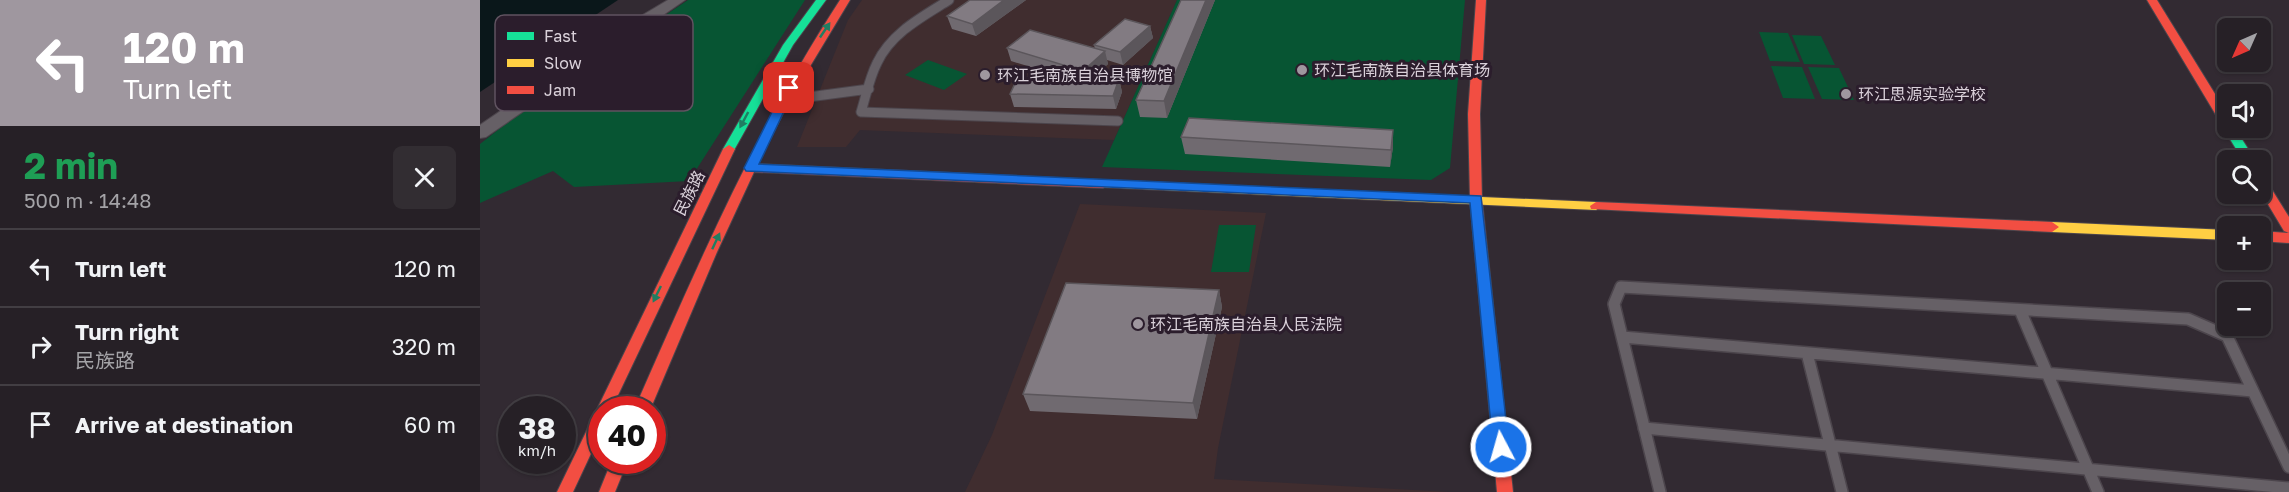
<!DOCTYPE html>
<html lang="en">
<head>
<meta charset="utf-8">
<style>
	body { margin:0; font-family:"Golos Text","Noto Sans SC",sans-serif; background:#322d32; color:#f1f3f6; height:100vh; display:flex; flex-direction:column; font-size:22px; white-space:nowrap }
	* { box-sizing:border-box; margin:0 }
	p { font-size:20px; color:#a4a3a7 }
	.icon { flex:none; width:33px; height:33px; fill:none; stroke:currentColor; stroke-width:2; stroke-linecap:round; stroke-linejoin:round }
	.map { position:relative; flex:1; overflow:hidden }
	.sheet { display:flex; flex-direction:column; background:#262026; width:480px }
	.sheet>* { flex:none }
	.banner { background:#9f979f; color:#fff; overflow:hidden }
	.needle { width:39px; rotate:225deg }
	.buttons { position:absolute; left:1737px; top:18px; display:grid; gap:12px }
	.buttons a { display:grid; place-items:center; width:54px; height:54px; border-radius:9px; background:#262026; box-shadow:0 2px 4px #0004,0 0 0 2px #423e43; font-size:30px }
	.speed { position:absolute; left:18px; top:396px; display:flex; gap:12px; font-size:30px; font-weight:700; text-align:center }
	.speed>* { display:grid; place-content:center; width:78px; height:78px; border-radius:50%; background:#262026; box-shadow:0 2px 4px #0004,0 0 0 2px #423e43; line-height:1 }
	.speed small { font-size:15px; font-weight:400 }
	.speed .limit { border:9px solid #d22; background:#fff; color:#111 }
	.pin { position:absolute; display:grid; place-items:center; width:51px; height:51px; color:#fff; margin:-26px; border-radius:12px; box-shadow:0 3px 9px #0006 }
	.me { position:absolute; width:66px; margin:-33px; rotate:354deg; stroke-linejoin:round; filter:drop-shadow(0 0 4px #0008) }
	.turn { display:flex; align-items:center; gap:21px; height:126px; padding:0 24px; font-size:27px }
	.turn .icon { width:78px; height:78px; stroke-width:2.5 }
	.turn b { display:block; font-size:42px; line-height:51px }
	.round { display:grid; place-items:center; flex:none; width:63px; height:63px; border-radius:9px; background:#322d32 }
	.overview { display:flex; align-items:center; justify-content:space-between; height:102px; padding:0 24px }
	h1 { font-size:36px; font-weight:700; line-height:45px; color:#1e9e55 }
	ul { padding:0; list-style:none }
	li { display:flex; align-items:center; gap:18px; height:78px; padding:0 24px; border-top:2px solid #423e43 }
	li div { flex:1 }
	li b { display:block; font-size:22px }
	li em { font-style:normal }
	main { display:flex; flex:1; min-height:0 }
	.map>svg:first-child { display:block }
	.commercial { fill:#402d2f }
	.green { fill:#075533 }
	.water { fill:#0a171a }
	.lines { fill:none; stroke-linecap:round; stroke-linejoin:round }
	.lane-far1-casing { stroke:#4c454c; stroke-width:11 }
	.lane-casing { stroke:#4c454c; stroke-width:14 }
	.street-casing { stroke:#4c454c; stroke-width:2 }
	.fast-casing { stroke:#4c454c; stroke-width:2 }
	.slow-casing { stroke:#4c454c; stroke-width:2 }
	.jam-casing { stroke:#4c454c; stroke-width:2 }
	.lane-far1 { stroke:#666066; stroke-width:9 }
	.lane { stroke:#666066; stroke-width:11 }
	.street { fill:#666066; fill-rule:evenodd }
	.fast { fill:#16e098; fill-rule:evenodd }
	.slow { fill:#ffcf43; fill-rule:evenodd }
	.jam { fill:#f24e42; fill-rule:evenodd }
	.wall { fill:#706a70 }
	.shaded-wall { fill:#5b565b }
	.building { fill:#827b82; stroke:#5b565b; stroke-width:1.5 }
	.oneway { fill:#207e62 }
	.route { fill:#1a73e8; stroke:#114b97; stroke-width:1.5 }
	.poi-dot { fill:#9f979f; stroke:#2b1d2c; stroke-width:2 }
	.labels { text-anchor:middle; stroke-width:6; stroke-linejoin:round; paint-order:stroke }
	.poi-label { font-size:16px; fill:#dad1da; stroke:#2b1d2c; text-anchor:start }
	.street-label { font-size:16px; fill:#dad1da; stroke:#2b1d2c }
	.key { fill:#2b1d2c; stroke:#605360; stroke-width:1.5 }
	.key-label { font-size:16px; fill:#dad1da }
</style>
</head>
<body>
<main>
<section class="sheet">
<div class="banner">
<div class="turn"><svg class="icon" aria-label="left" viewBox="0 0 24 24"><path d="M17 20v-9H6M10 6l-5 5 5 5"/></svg><div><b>120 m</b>Turn left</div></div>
</div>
<div class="overview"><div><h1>2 min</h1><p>500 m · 14:48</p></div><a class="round"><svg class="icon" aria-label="close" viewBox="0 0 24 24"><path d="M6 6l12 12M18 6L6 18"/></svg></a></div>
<ul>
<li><svg class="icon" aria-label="left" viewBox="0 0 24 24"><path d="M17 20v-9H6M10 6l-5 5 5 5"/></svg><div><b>Turn left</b></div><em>120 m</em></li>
<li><svg class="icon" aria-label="right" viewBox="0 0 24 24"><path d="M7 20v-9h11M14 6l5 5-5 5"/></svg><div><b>Turn right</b><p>民族路</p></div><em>320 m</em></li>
<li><svg class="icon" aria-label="arrive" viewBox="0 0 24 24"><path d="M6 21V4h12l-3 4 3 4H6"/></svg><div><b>Arrive at destination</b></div><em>60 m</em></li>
</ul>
</section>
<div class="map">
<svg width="1809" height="492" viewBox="0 0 1809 492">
	<rect width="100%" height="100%" fill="#322a32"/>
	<path class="commercial" d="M382 0H697L634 140 380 130 366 147H317L368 20Z
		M600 204 786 213 738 448 734 479 969 492H485L512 435Z"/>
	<path class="green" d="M208 0H325L209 181 94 187 73 171 0 203V144L41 112Z
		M697 0H985L970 168 951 180 622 167Z
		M1279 32 1308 33 1320 62 1290 61Z
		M1312 35 1341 36 1355 65 1324 64Z
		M448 60 487 74 464 90 425 75Z
		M1291 66 1322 67 1335 99 1303 98Z
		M1328 67 1359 68 1374 100 1342 99Z
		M739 225H776L769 272H731Z"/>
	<path class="water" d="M0 0H138L0 92Z"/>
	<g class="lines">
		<g class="lane-far1-casing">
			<path id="lane-far1" d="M469 0C442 17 411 33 397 63 389 79 386 96 381 112L638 121
				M306 100 389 89"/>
		</g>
		<g class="lane-casing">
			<path id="lane" d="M1540 310 1618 492
				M1142 337 1773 391
				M1327 353 1362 492
				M1164 428 1809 488
				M1180 492 1134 304 1141 287 1708 319 1747 336 1809 467"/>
		</g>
		<g class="street-casing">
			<path id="street" d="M188 0H205L6 137 0 138V125L151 22Z"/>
		</g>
		<g class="fast-casing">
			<path id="fast" d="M336 0H346L313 45 253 152H245L243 149 303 45Z
				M1745 125 1755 128 1775 160H1763L1743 128Z"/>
		</g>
		<g class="slow-casing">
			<path id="slow" d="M623 180 1116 202 1122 206 1116 210 619 187 617 184Z
				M1572 222 1748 230V240L1572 232 1565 227Z"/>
		</g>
		<g class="jam-casing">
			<path id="jam" d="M360 0H370L311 98 277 164 623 180 629 184 623 188 274 172 237 252 170 410H154C216 269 276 129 360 0Z
				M996 0H1006L1000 114 1002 200 1033 492H1017L990 200 988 114Z
				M1667 0H1677L1748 115V128H1752H1744L1742 125Z
				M249 145 255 149 131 410H122V430L93 492H77L243 149Z
				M1780 176 1784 177 1809 217V233L1804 231 1780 191Z
				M1116 202 1572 222 1579 227 1572 232 1111 209 1110 206Z
				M1780 231 1809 233V243L1780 241Z
				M132 460H148L135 492H119Z"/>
		</g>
		<use href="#lane-far1" class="lane-far1"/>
		<use href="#lane" class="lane"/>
		<use href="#street" class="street"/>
		<use href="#fast" class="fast"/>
		<use href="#slow" class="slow"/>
		<use href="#jam" class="jam"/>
	</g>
	<path class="wall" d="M490 0H546L496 36 472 29 467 16Z
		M701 0H735L687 118 660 117 656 100Z
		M670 26 673 38 643 65 627 60 628 64 612 79H639L642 92 636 109 534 107 530 94 587 78 531 61 527 48 615 49 614 45Z
		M913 130V147L910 167 705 154 701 137Z
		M739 290 742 307 717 419 550 411 543 394Z"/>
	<path class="shaded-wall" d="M524 0H546L496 36 492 24Z
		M726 0H735L687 118 684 101Z
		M670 26 673 38 643 65 640 52Z
		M625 51 628 64 606 84 603 71Z
		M639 79 642 92 636 109 633 96Z
		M913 130V147L910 167 911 150Z
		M739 290 742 307 717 419 713 403Z"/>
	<path class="building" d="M490 0H524L492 24 467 16Z
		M701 0H726L684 101 656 100Z
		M645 19 670 26 640 52 614 45Z
		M550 30 625 51 603 71 527 48Z
		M538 77 639 79 633 96 530 94Z
		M709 118 913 130 911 150 701 137Z
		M586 283 739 290 713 403 543 394Z"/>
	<defs><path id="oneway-solid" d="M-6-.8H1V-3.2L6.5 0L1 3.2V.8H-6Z" transform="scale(1.5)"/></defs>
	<g class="oneway">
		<use href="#oneway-solid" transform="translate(345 30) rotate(-56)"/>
		<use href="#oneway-solid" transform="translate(264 120) rotate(118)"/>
		<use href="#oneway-solid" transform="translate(236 241) rotate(-65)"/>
		<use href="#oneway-solid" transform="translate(177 294) rotate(116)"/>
	</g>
	<path class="route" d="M309 85 315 88 279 164 1001 196 1029 447 1027 452 1021 454 1015 452 1013 447 990 203 266 171 264 168 304 88Z"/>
	<g class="poi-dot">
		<circle cx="822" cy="70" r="6"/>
		<circle cx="505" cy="75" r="6"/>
		<circle cx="1366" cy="94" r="6"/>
		<circle cx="658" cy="324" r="6"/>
	</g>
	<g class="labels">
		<g class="poi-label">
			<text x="834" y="76">环江毛南族自治县体育场</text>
			<text x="517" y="81">环江毛南族自治县博物馆</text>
			<text x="1378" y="100">环江思源实验学校</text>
			<text x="670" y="330">环江毛南族自治县人民法院</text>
		</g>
		<g class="street-label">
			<text transform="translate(209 193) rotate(-63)" y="6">民族路</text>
		</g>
	</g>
	<rect x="15" y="15" width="198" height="96" rx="9" class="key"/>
	<rect x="27" y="32" width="27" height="8" fill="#16e098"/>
	<rect x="27" y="59" width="27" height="8" fill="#ffcf43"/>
	<rect x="27" y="86" width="27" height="8" fill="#f24e42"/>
	<g class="key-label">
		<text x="64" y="42">Fast</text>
		<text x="64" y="69">Slow</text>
		<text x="64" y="96">Jam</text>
	</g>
</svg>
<div class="buttons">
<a><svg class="needle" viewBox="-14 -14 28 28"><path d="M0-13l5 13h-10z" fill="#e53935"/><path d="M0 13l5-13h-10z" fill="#a4a3a7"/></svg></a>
<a><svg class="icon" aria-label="sound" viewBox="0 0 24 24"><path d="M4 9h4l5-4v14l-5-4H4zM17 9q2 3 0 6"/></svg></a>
<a><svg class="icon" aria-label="search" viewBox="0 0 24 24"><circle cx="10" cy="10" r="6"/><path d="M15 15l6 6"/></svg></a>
<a>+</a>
<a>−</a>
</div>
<div class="speed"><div>38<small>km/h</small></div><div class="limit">40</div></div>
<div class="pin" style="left:309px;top:88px;background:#d93025"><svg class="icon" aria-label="arrive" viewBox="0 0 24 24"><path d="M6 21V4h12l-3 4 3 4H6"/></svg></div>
<svg class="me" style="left:1021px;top:447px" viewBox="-20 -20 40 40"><circle r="17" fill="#1a73e8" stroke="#fff" stroke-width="3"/><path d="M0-11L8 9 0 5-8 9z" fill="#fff"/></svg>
</div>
</main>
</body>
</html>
